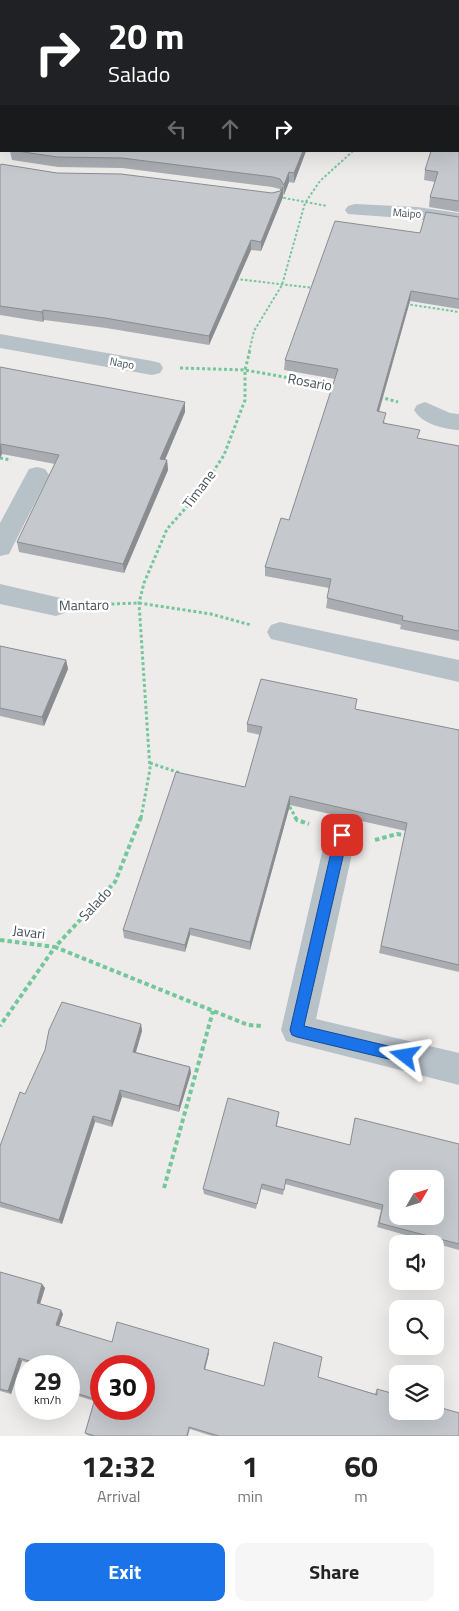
<!DOCTYPE html>
<html lang="en">
<head>
<meta charset="utf-8">
<style>
	body { margin:0; font-family:"Titillium Web",sans-serif; background:#f6f6f6; color:#222; height:100vh; display:flex; flex-direction:column; font-size:19px; white-space:nowrap }
	* { box-sizing:border-box; margin:0 }
	p { font-size:16px; color:#767676 }
	.icon { flex:none; width:28px; height:28px; fill:none; stroke:currentColor; stroke-width:2; stroke-linecap:round; stroke-linejoin:round }
	.map { position:relative; height:1436px; overflow:hidden }
	.panel { display:flex; flex-direction:column; background:#fff; flex:1 }
	.panel>* { flex:none }
	.banner { position:absolute; left:0px; top:0px; width:460px; height:152px; box-shadow:0 5px 20px #0002; background:#202124; color:#fff; overflow:hidden }
	.needle { width:32px; rotate:51deg }
	.fabs { position:absolute; left:389px; top:1170px; display:grid; gap:10px }
	.fabs a { display:grid; place-items:center; width:55px; height:55px; border-radius:10px; background:#fff; box-shadow:0 5px 20px #0002; font-size:25px }
	.speed { position:absolute; left:15px; top:1355px; display:flex; gap:10px; font-size:25px; font-weight:700; text-align:center }
	.speed>* { display:grid; place-content:center; width:65px; height:65px; border-radius:50%; background:#fff; box-shadow:0 5px 20px #0002; line-height:1 }
	.speed small { font-size:12px; font-weight:400 }
	.speed .limit { border:8px solid #d22; background:#fff; color:#111 }
	.pin { position:absolute; display:grid; place-items:center; width:42px; height:42px; color:#fff; margin:-21px; border-radius:10px; box-shadow:0 2px 8px #0006 }
	.me { position:absolute; width:55px; margin:-28px; rotate:284deg; stroke-linejoin:round; filter:drop-shadow(0 0 4px #0008) }
	.turn { display:flex; align-items:center; gap:18px; height:105px; padding:0 25px; font-size:22px }
	.turn .icon { width:65px; height:65px; stroke-width:2.5 }
	.turn b { display:block; font-size:35px; line-height:42px }
	.lanes { display:flex; align-items:center; height:48px; padding:0 25px; background:#0003; justify-content:center; gap:25px; direction:ltr }
	.lanes .off { opacity:.35 }
	.eta { display:flex; justify-content:space-evenly; align-items:center; height:85px; text-align:center }
	.eta b { font-size:30px; font-weight:700; line-height:35px }
	.primary-button { display:flex; gap:10px; margin-top:auto; padding:10px 25px }
	.primary-button a { flex:1; height:58px; border-radius:10px; background:#1a73e8; color:#fff; font-size:20px; font-weight:700; line-height:58px; text-align:center }
	.primary-button a+a { background:#f6f6f6; color:#222 }
	.map>svg:first-child { display:block }
	.lines { fill:none; stroke-linecap:round; stroke-linejoin:round }
	.path-far2 { stroke:#74c79b; stroke-width:2; stroke-dasharray:2.5 2; stroke-linecap:butt }
	.path-far1 { stroke:#74c79b; stroke-width:3; stroke-dasharray:3 2.5; stroke-linecap:butt }
	.path { stroke:#74c79b; stroke-width:4; stroke-dasharray:4.5 3; stroke-linecap:butt }
	.minor { fill:#b7c1c8; fill-rule:evenodd }
	.wall { fill:#a9adb1 }
	.shaded-wall { fill:#8a8d90 }
	.building { fill:#c5c9ce; stroke:#8a8d90; fill-rule:evenodd }
	.route { fill:#1a73e8; stroke:#114b97 }
	.labels { text-anchor:middle; stroke-width:5; stroke-linejoin:round; paint-order:stroke }
	.far-street-label { font-size:11px; fill:#455058; stroke:#fff }
	.street-label { font-size:14px; fill:#455058; stroke:#fff }
</style>
</head>
<body>
<div class="map">
<svg width="459" height="1436" viewBox="0 0 459 1436">
	<rect width="100%" height="100%" fill="#eeebeb"/>
	<g class="lines">
		<path class="path-far2" d="M279 197 327 206
			M236 279 314 288
			M406 304 459 312
			M249 352 254 331 282 285 305 203 320 181 353 151"/>
		<path class="path-far1" d="M180 368 245 370 335 386
			M380 397 398 402
			M0 458 11 460
			M84 605 139 603 211 614 251 625
			M150 763 180 773
			M287 802 296 818
			M141 818 150 769 139 603 144 583 167 529 200 492 224 455 245 400V370L250 350"/>
		<path class="path" d="M141 817 115 882 55 947 248 1025 262 1026
			M295 817 297 820 309 824
			M375 840 397 834 408 836
			M0 940 55 947 0 1026
			M164 1188 213 1011"/>
		<path class="minor" d="M63 0H79V1H63Z
			M355 204 417 207 459 213V225L417 219 348 214 345 210 348 206Z
			M0 334 152 361 160 363 163 368 160 373 152 375 0 348Z
			M425 402 450 413 459 414V430C444 429 422 424 414 410L417 405Z
			M37 467 45 469 49 475 9 554 0 556V523L29 469Z
			M0 584 65 599 69 606 65 613 56 616 0 604Z
			M280 622 459 660V682L271 639 267 632 271 625Z
			M341 822 351 826 356 835 316 1019 459 1053V1085L286 1041 281 1030 326 835 331 826Z"/>
	</g>
	<path class="wall" d="M105 0H459V212L429 207 430 197 435 182 424 180 425 170 459 151V1Z
		M10 151H306L294 183 289 182 284 195 283 194V197L261 251 251 250 209 345 106 328 44 320 43 322 0 315V166L57 173 272 193 280 191V189L272 187 122 168 58 167 12 160Z
		M459 217V309L410 301 379 412 385 423 418 439 459 446V641L400 629 401 625 326 608 329 588 265 576V567L289 520 335 379 284 370 285 360 420 233Z
		M0 367 185 412 165 460H167L168 470 124 573 19 552 17 542 55 464 2 454 0 458Z
		M0 646 66 660 68 669 44 726 0 716Z
		M355 709 459 730V972L379 953 406 831 290 805 250 950 190 935 185 952 124 938 123 930 245 787 260 735 247 732V724Z
		M141 1024 142 1031 136 1052 190 1067 191 1073 179 1112 122 1097 112 1127 95 1122 62 1224 0 1207V1146L25 1094Z
		M279 1112 277 1126 349 1145 459 1144V1250L377 1227 381 1210 285 1184 283 1195 261 1189 256 1209 204 1194 203 1189Z
		M0 1272 42 1284 45 1288 40 1304 63 1314 59 1326 112 1342 209 1353 205 1370 264 1386 318 1377 375 1394 377 1389 459 1436H212L190 1429 188 1436H90L87 1435 85 1433 94 1401 72 1394 69 1391 74 1377 69 1375V1366H39L22 1361 11 1394 0 1391Z"/>
	<path class="shaded-wall" d="M1 47V59L0 61V49Z
		M303 151H306L294 183V173Z
		M289 172V182L284 195V185Z
		M283 187V197L261 251V242Z
		M251 240V250L209 345V336Z
		M411 291 410 301 376 421 377 411Z
		M43 310 44 320 43 322 42 312Z
		M185 402V412L161 469 160 459Z
		M1 444 2 454 0 458V445Z
		M167 460 168 470 124 573 123 564Z
		M66 660 68 669 44 726 42 717Z
		M290 796V805L250 950V942Z
		M190 928V935L185 952V945Z
		M141 1024 142 1031 134 1058 133 1052Z
		M190 1067 191 1073 179 1112V1106Z
		M120 1090 122 1097 112 1127 111 1121Z
		M93 1116 95 1122 62 1224 59 1220Z
		M42 1284 45 1288 39 1307 37 1303Z
		M61 1310 63 1314 58 1329 56 1325Z
		M209 1349V1353L204 1372V1369Z
		M19 1358 22 1361 11 1394 8 1391Z"/>
	<path class="building" d="M0 0H35L34 1H1V47L0 49Z
		M105 0H365V1H104Z
		M443 0H459V201L430 197 438 172 425 170 431 151H459V1H443Z
		M17 151H303L294 173 289 172 284 185 280 179 273 177 122 158 57 157Z
		M1 164 57 173 121 174 272 193 280 191 283 187 261 242 251 240 209 336 105 318 43 310 42 312 0 306V166Z
		M426 212 459 217V299L411 291 377 411 386 413 383 423 420 430 417 438 459 446V631L402 620 403 616 327 598 331 579 265 567 281 518 289 520 338 369 285 360 335 221 420 233Z
		M0 367 185 402 160 459 167 460 123 564 17 542 59 455 1 444 0 445Z
		M0 646 66 660 42 717 0 708Z
		M261 679 357 699 355 709 459 730V965L381 946 407 823 290 796 250 942 190 928 185 945 123 930 176 772 245 787 262 727 247 724Z
		M62 1002 141 1024 133 1052 190 1067 179 1106 120 1090 111 1121 93 1116 59 1220 0 1202V1146L20 1092 25 1094 45 1050 49 1030Z
		M228 1098 279 1112 276 1126 350 1145 355 1118 459 1144V1244L379 1223 383 1205 286 1179 284 1190 262 1184 257 1204 203 1189ZM398 1179H435V1216H398Z
		M0 1272 42 1284 37 1303 61 1310 56 1325 112 1342 117 1322 209 1349 204 1369 264 1386 274 1342 322 1357 318 1377 377 1395V1389L398 1395V1411H435V1406L459 1413V1436H219L189 1427 187 1436H95L85 1433 95 1399 69 1391 75 1375 69 1373V1366H47L19 1358 8 1391 0 1389ZM101 1366H144V1409H101Z"/>
	<path class="route" d="M342 830 348 835 304 1026 405 1050 410 1052 412 1056 410 1061 405 1063 297 1037 292 1035 290 1030 335 835Z"/>
	<g class="labels">
		<g class="far-street-label">
			<text transform="translate(407 213) rotate(4)" y="4">Maipo</text>
			<text transform="translate(122 363) rotate(10)" y="4">Napo</text>
		</g>
		<g class="street-label">
			<text transform="translate(310 382) rotate(10)" y="5">Rosario</text>
			<text transform="translate(199 489) rotate(-53)" y="5">Timane</text>
			<text transform="translate(84 605) rotate(-1)" y="5">Mantaro</text>
			<text transform="translate(95 904) rotate(-47)" y="5">Salado</text>
			<text transform="translate(29 932) rotate(7)" y="5">Javari</text>
		</g>
	</g>
</svg>
<div class="fabs">
<a><svg class="needle" viewBox="-14 -14 28 28"><path d="M0-13l5 13h-10z" fill="#e53935"/><path d="M0 13l5-13h-10z" fill="#767676"/></svg></a>
<a><svg class="icon" aria-label="sound" viewBox="0 0 24 24"><path d="M4 9h4l5-4v14l-5-4H4zM17 9q2 3 0 6"/></svg></a>
<a><svg class="icon" aria-label="search" viewBox="0 0 24 24"><circle cx="10" cy="10" r="6"/><path d="M15 15l6 6"/></svg></a>
<a><svg class="icon" aria-label="layers" viewBox="0 0 24 24"><path d="M12 4l9 5-9 5-9-5zM3 14l9 5 9-5"/></svg></a>
</div>
<div class="speed"><div>29<small>km/h</small></div><div class="limit">30</div></div>
<div class="pin" style="left:342px;top:835px;background:#d93025"><svg class="icon" aria-label="arrive" viewBox="0 0 24 24"><path d="M6 21V4h12l-3 4 3 4H6"/></svg></div>
<svg class="me" style="left:405px;top:1056px" viewBox="-20 -20 40 40"><path d="M0-17L14 15 0 8-14 15z" fill="#1a73e8" stroke="#fff" stroke-width="4"/></svg>
<div class="banner">
<div class="turn"><svg class="icon" aria-label="right" viewBox="0 0 24 24"><path d="M7 20v-9h11M14 6l5 5-5 5"/></svg><div><b>20 m</b>Salado</div></div>
<div class="lanes"><svg class="icon off" aria-label="left" viewBox="0 0 24 24"><path d="M17 20v-9H6M10 6l-5 5 5 5"/></svg><svg class="icon off" aria-label="ahead" viewBox="0 0 24 24"><path d="M12 20V5M6 11l6-6 6 6"/></svg><svg class="icon" aria-label="right" viewBox="0 0 24 24"><path d="M7 20v-9h11M14 6l5 5-5 5"/></svg></div>
</div>
</div>
<section class="panel">
<div class="eta">
<div><b>12:32</b><p>Arrival</p></div>
<div><b>1</b><p>min</p></div>
<div><b>60</b><p>m</p></div>
</div>
<div class="primary-button"><a>Exit</a><a>Share</a></div>
</section>
</body>
</html>
